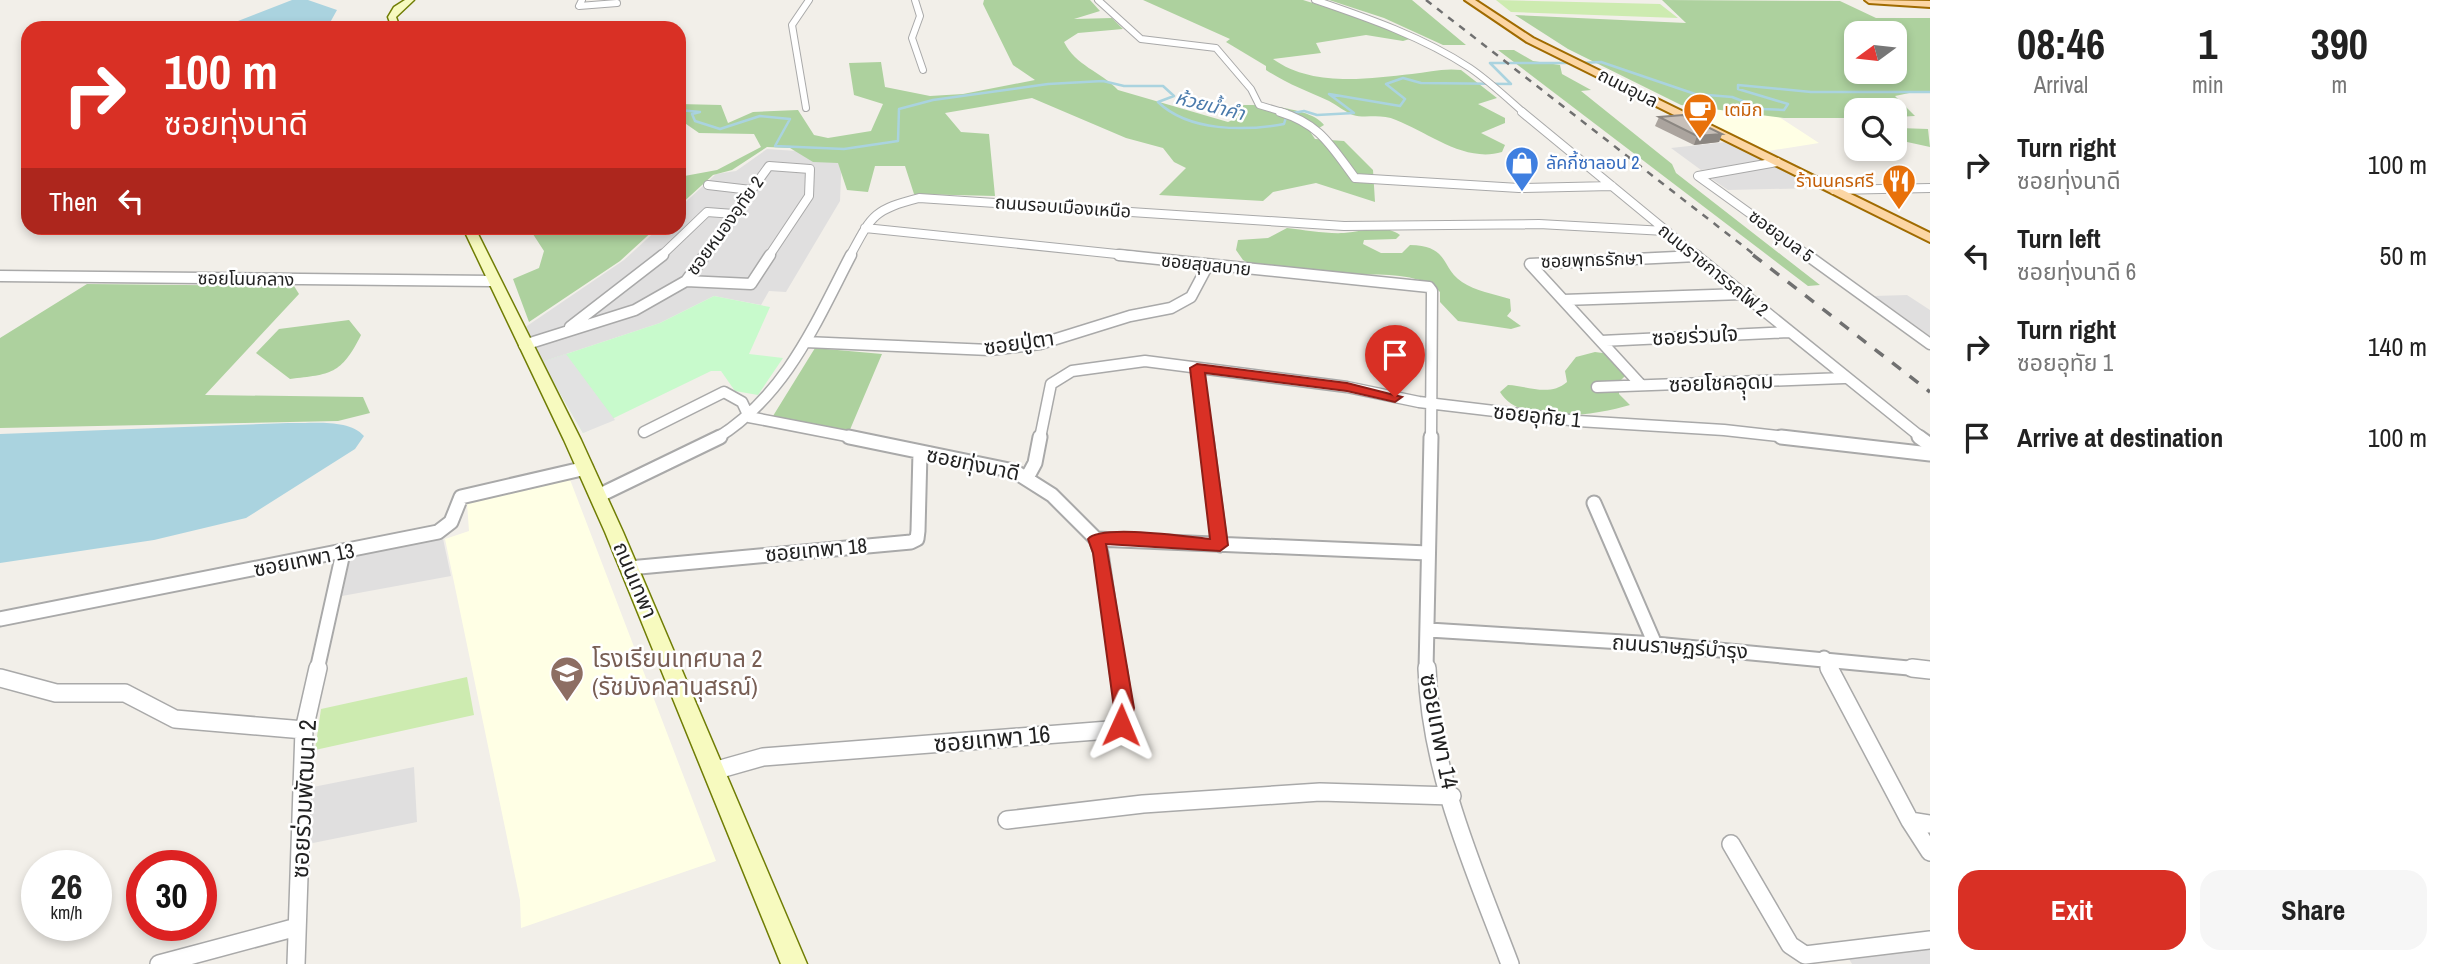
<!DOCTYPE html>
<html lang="en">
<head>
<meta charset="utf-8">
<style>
	body { margin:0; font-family:"Archivo Narrow","Noto Sans Thai",sans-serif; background:#f6f6f6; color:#222; height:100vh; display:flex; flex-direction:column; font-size:26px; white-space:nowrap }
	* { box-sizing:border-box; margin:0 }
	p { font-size:23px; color:#767676 }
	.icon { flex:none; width:38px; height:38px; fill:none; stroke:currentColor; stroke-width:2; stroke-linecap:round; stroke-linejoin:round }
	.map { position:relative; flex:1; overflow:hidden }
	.sheet { display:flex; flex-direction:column; background:#fff; width:525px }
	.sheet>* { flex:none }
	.banner { position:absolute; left:21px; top:21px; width:665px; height:214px; border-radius:21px; box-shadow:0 4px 10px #0003; background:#d93025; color:#fff; overflow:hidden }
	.needle { width:46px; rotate:255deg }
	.tools { position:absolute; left:1844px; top:21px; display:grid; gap:14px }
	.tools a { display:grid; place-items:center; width:63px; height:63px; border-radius:14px; background:#fff; box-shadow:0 4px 10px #0003; font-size:35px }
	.speed { position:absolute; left:21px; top:850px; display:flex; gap:14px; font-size:35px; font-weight:700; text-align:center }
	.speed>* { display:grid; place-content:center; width:91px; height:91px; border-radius:50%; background:#fff; box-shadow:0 4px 10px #0003; line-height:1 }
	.speed small { font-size:18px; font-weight:400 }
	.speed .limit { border:10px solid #d22; background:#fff; color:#111 }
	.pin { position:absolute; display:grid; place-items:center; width:60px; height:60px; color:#fff; margin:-72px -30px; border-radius:50% 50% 50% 0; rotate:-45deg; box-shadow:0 0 7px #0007 }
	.pin .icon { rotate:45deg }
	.me { position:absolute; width:77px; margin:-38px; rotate:1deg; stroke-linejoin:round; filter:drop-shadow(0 0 5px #0008) }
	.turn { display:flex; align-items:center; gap:24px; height:147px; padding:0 28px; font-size:32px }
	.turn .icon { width:91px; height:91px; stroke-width:2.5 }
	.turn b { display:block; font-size:49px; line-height:60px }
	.then { display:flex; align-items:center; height:66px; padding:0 28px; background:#0003; gap:14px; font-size:26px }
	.eta { display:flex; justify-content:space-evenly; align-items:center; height:119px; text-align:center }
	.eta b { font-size:42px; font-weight:700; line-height:49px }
	.cta { display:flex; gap:14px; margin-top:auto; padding:14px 28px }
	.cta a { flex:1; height:80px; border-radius:21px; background:#d93025; color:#fff; font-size:28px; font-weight:700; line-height:80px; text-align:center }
	.cta a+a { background:#f6f6f6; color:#222 }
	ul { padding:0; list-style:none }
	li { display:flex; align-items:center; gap:21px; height:91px; padding:0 28px }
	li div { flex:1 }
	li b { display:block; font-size:26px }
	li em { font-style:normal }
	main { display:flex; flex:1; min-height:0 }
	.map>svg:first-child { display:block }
	.residential { fill:#e0dfdf }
	.education { fill:#ffffe5 }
	.grass { fill:#cdebb0 }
	.forest { fill:#add19e; fill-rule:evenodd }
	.park { fill:#c8facc }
	.parking { fill:#e2e2e2 }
	.water { fill:#aad3df }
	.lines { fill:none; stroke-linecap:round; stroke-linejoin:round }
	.stream { stroke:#aad3df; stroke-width:2.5 }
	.street-far4-casing { stroke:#a9a9a9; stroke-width:8 }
	.street-far3-casing { stroke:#a9a9a9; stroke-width:10 }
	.street-far2-casing { stroke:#a9a9a9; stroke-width:13 }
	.street-far1-casing { stroke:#a9a9a9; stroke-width:17 }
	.street-casing { stroke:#a9a9a9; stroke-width:20 }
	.secondary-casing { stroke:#707d05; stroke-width:3 }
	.primary-casing { stroke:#a06b00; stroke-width:4 }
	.street-far4 { stroke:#fff; stroke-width:6 }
	.street-far3 { stroke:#fff; stroke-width:8 }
	.street-far2 { stroke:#fff; stroke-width:10 }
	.street-far1 { stroke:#fff; stroke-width:13 }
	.street { stroke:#fff; stroke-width:17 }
	.secondary { fill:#f7fabf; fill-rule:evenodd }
	.primary { fill:#fcd6a4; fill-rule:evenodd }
	.rail-far1 { stroke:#707070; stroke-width:2.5; stroke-dasharray:7 7; stroke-linecap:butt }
	.rail { stroke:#707070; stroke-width:3.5; stroke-dasharray:11 11; stroke-linecap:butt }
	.wall { fill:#aba49e }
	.shaded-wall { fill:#8b8681 }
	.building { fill:#c7bfb8; stroke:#8b8681; stroke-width:2 }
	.route { fill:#d93025; stroke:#8d1f18; stroke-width:2 }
	.labels { text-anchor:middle; stroke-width:5; stroke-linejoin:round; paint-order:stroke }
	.far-street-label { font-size:18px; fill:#222; stroke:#fff }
	.far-food-label { font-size:18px; fill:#c56008; stroke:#fff; text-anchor:start }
	.far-shop-label { font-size:18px; fill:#366cbe; stroke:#fff; text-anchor:start }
	.far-water-label { font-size:19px; font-style:italic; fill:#4a7aab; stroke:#fff }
	.street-label { font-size:21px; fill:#222; stroke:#fff }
	.near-education-label { font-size:24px; fill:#785e54; stroke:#fff; text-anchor:start }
	.near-street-label { font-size:24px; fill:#222; stroke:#fff }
</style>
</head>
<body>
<main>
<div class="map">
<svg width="1930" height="964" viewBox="0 0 1930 964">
	<rect width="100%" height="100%" fill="#f2efe9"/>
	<path class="residential" d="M1726 142 1762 160 1761 162 1701 170 1671 148Z
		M767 149 842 154 840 201 786 292 769 291 761 305 714 296 660 323 542 362 524 328 624 260 659 228H679V208L716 174 736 171Z
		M1771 165 1819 188 1728 190 1703 173Z
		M1907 295 1930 310V336L1874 296Z
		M442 534 451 576 342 596 349 562 359 554Z
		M414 767 417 822 308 844 313 787Z
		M1930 947V964H1852L1849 959Z"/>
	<path class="education" d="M1717 107 1773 113 1819 143 1768 151 1684 110Z
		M569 477 716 861 521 928 520 900 445 539 469 531 467 503 471 498Z"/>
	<path class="grass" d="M1496 0 1660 4 1678 18 1511 12Z
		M467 677 474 715 315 750 321 709Z"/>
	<path class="forest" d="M984 0H1090L1100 11 1074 19 1112 18 1123 29 1078 33 1064 42C1076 66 1100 71 1118 90L1228 122 1239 117 1228 106C1250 103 1311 106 1324 125L1311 133 1315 139 1344 141 1373 170 1375 202 1316 183 1273 192 1263 201 1159 195 1186 168 1174 162 1163 148 1126 138 1032 98 945 113 961 132 989 134 995 196 914 194 905 166H875L868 192 847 190 838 163 813 162 790 148 767 147 732 170 713 175 679 206V177L717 170 761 147 754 134 699 133 679 119V104L721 105 728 123 753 112 798 110 814 135 828 138 871 131 883 104 854 95 849 63 881 62 885 87 930 96 963 94 1035 80 1013 65 983 4Z
		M1143 0H1303L1370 21 1413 38 1403 41 1366 35 1316 43 1321 53 1273 59C1312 87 1366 79 1412 74 1428 72 1444 68 1461 70L1497 98 1478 104 1505 118V123L1481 133 1505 145 1502 152C1465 163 1429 133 1396 120 1380 113 1365 119 1353 115 1345 112 1337 105 1329 101 1307 91 1287 84 1266 70V66L1226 42 1230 39Z
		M1329 0H1412L1466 45H1443L1384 18Z
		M1662 0 1840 1 1876 18H1930V93L1914 92 1895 96 1915 116 1895 117V110H1857V118H1784L1681 105 1568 49 1515 15 1686 23ZM1857 33H1895V72H1857Z
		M1498 50H1514L1533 61 1560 65 1562 74 1591 90 1581 91 1672 164 1676 173 1820 285 1808 286Z
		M1899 128 1928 129 1930 147 1898 140 1895 132Z
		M529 228H656L620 261 529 322 513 279 539 268 544 251Z
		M1287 228C1305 230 1326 234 1344 233 1363 232 1383 223 1400 235L1396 239 1364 240 1363 244 1381 253H1402L1410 245C1450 246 1440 267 1462 282 1475 291 1494 294 1510 299L1511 311 1507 316 1521 326 1511 329 1458 321 1440 302V292C1419 268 1354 276 1323 275 1300 274 1276 268 1252 265L1243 260 1236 250 1238 240 1268 238Z
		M87 284 294 286 299 294 205 395 363 397 370 413 338 421 0 428V338Z
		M349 320 361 335C341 375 331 374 290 379L256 353 279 329Z
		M815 348 882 354 849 432 773 416Z
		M1595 352 1610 354 1626 375 1619 382V394L1630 405C1597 415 1521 427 1500 392L1508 385C1528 386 1550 397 1567 382L1565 371 1576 357Z"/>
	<path class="park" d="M714 296 770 307 749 354 783 358 758 395 735 391 721 371H711L583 433 542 362 660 323Z"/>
	<path class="parking" d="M566 354 615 420 583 433 542 362Z"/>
	<path class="water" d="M292 0H308L337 10 327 28H220Z
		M288 423C310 424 348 418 364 436L355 449 246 518 154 540 0 563V434Z"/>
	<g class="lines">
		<path class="stream" d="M1580 63 1601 62 1695 94 1732 97 1763 109 1784 110 1788 104 1738 89V85L1811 92H1930
			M679 110 700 112 692 114 695 121 720 129 760 116 790 119 775 146 844 149 898 141 899 109 933 100 1048 84 1103 81 1124 86H1163L1174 96 1158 102C1189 132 1245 131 1284 124L1287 114 1304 111 1317 115 1354 113 1329 94 1400 106 1405 99 1386 84 1403 78 1421 83 1511 84 1490 63H1572"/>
		<g class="street-far4-casing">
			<path id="street-far4" d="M582 0 579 6 617 3
				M915 0 920 16 912 38 923 70
				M1098 0 1141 39 1216 48 1251 89 1259 105 1286 113
				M1315 0C1368 18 1423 37 1470 68 1489 81 1507 98 1524 113
				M806 108 792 25 809 0"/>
		</g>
		<g class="street-far3-casing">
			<path id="street-far3" d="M1280 112C1320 124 1331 146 1355 178L1519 188 1612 186
				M1522 112 1697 256
				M1777 162 1698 176 1809 256
				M708 185 751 190
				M1834 190 1930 188
				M865 228 1136 256
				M661 256 707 212 734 214
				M704 256 769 166 810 169 809 196 769 256
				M850 256C872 215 873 210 919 198L1344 226 1539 224 1665 231
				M1689 256H1697"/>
		</g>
		<g class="street-far2-casing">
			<path id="street-far2" d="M1119 255 1429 287 1432 291 1431 438
				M1695 255 1922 438
				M1807 255 1930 344
				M0 276 492 281
				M686 281 751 284 770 255
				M686 281 705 255
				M1563 300 1743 294
				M570 327 663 255
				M1601 341 1789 332
				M805 342 990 350 1040 344 1130 316 1171 308 1191 297 1208 265
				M524 345 635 310 686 281
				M1197 368 1206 438
				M1641 385 1530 264 1697 256
				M1597 387 1844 378
				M644 432 724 392 742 402 749 417 857 438
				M717 438C786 395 815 324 851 255
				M1040 438 1051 384 1072 371 1145 361 1347 387 1419 402 1578 421 1724 430 1796 438"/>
		</g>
		<g class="street-far1-casing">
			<path id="street-far1" d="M849 437 1014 471 1052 495 1096 539 1428 553
				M1206 437 1220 545
				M1781 437 1930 454
				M1919 437 1930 445
				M1028 476 1035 463 1040 437
				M598 496 720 437
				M1594 503 1655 644
				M1096 539 1101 553 1118 670
				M629 568 911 542 917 539 918 531 920 452
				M0 619 438 532 451 522 461 497 586 468
				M1429 630 1655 644 1930 670
				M1824 658 1830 670
				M317 670 343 553
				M1426 670 1431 437"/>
		</g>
		<g class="street-casing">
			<path id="street" d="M1427 668C1430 772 1474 869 1510 964
				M1829 668 1910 821 1930 852
				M1912 668 1930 670
				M0 678 56 693H125L175 719 304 730
				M717 770 763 757 1109 730 1120 725 1124 708 1118 668
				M1007 820 1143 804 1320 792 1452 796
				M1910 821 1930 824
				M1731 844 1790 945 1805 955 1930 940
				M159 964 297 927
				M296 964 304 730 318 668"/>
		</g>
		<g class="secondary-casing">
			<path id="secondary" d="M405 0H414L396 17 400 28H392L388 17 394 7Z
				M463 228H475L581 440 623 532 807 964H781L605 532 564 440Z"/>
		</g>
		<g class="primary-casing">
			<path id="primary" d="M1465 0H1475L1533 38 1930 233V242L1527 42Z
				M1865 0 1930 1V7L1869 3Z"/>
		</g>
		<use href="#street-far4" class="street-far4"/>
		<use href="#street-far3" class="street-far3"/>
		<use href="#street-far2" class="street-far2"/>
		<use href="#street-far1" class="street-far1"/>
		<use href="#street" class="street"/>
		<use href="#secondary" class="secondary"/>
		<use href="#primary" class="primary"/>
		<path class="rail-far1" d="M1426 0 1756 256"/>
		<path class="rail" d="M1753 255 1930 392"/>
	</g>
	<path class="wall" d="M1659 117 1722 134 1719 142 1694 145 1655 126Z"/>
	<path class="shaded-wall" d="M1722 134 1719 142 1694 145 1697 136Z"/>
	<path class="building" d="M1683 115 1722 134 1697 136 1659 117Z"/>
	<path class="route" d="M1197 364 1347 383 1402 397 1395 402 1347 391 1205 373 1228 545 1220 551 1106 544 1134 708 1128 731H1113L1110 725 1114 708 1093 553 1088 539C1100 524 1189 537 1210 539L1190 368Z"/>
	<defs>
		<g id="cafe-pin" transform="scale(1.75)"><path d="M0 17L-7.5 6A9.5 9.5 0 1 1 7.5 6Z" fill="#e8710a" stroke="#fff"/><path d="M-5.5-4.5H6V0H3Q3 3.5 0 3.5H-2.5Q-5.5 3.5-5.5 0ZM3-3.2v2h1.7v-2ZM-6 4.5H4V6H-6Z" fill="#fff"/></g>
		<g id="shop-pin" transform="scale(1.75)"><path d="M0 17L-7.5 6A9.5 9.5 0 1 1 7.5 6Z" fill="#3f7fe0" stroke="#fff"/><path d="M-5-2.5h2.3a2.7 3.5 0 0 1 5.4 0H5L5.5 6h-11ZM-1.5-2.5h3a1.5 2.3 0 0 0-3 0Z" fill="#fff"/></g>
		<g id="restaurant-pin" transform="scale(1.75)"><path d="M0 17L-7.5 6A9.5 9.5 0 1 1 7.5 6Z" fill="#e8710a" stroke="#fff"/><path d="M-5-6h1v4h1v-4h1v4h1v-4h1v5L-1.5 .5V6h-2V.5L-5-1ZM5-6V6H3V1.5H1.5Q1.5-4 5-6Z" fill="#fff"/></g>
		<g id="school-pin" transform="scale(1.75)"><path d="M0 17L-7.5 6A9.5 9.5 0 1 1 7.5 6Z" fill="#8d6e63" stroke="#fff"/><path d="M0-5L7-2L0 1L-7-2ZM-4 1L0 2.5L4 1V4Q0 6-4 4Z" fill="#fff"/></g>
	</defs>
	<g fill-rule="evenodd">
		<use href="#cafe-pin" x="1700" y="110"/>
		<use href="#shop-pin" x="1522" y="163"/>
		<use href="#restaurant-pin" x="1899" y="181"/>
		<use href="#school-pin" x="567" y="673"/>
	</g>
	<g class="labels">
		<g class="far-street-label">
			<text transform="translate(1628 88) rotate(27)" y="6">ถนนอุบล</text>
			<text transform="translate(1063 207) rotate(4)" y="6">ถนนรอบเมืองเหนือ</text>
			<text transform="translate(725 226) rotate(-54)" y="6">ซอยหนองอุทัย 2</text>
			<text transform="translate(1781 236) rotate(36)" y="6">ซอยอุบล 5</text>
			<text transform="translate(1592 260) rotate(-2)" y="6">ซอยพุทธรักษา</text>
			<text transform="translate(1206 265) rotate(6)" y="6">ซอยสุขสบาย</text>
			<text transform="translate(1713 270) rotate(39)" y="6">ถนนราชการรถไฟ 2</text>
			<text transform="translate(246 279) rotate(1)" y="6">ซอยโนนกลาง</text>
		</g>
		<g class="far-food-label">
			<text x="1724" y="116">เตมิก</text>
			<text x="1874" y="187" text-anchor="end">ร้านนครศรี</text>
		</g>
		<g class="far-shop-label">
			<text x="1546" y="169">ลัคกี้ซาลอน 2</text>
		</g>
		<g class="far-water-label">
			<text transform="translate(1210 105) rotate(14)" y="7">ห้วยน้ำคำ</text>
		</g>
		<g class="street-label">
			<text transform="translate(1695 336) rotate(-3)" y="7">ซอยร่วมใจ</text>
			<text transform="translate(1019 343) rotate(-8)" y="7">ซอยปู่ตา</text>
			<text transform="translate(1721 383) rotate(-2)" y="7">ซอยโชคอุุดม</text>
			<text transform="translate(1537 416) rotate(6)" y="7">ซอยอุทัย 1</text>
			<text transform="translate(973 464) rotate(12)" y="7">ซอยทุ่งนาดี</text>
			<text transform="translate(816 550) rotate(-5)" y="7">ซอยเทพา 18</text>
			<text transform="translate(304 560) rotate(-11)" y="7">ซอยเทพา 13</text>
			<text transform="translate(635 580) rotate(67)" y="7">ถนนเทพา</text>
			<text transform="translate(1680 647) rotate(4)" y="7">ถนนราษฏร์บำรุง</text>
		</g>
		<g class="near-education-label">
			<text x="592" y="667">โรงเรียนเทศบาล 2<tspan x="592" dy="28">(รัชมังคลานุสรณ์)</tspan></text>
		</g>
		<g class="near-street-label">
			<text transform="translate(1439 731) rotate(79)" y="8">ซอยเทพา 14</text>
			<text transform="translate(992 739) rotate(-5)" y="8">ซอยเทพา 16</text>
			<text transform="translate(304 799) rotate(-87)" y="8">ซอยร่วมพัฒนา 2</text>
		</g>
	</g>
</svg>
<div class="tools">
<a><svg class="needle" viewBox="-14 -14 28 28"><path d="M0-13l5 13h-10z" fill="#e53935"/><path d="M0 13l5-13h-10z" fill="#767676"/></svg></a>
<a><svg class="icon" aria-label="search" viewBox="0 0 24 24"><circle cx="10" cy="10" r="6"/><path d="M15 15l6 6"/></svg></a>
</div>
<div class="speed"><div>26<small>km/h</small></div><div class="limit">30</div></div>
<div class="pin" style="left:1395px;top:397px;background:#d93025"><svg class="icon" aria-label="arrive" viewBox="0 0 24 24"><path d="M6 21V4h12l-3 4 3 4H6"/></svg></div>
<svg class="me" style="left:1121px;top:725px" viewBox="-20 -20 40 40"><path d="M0-17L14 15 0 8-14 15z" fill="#d93025" stroke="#fff" stroke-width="4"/></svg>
<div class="banner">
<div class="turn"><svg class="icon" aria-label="right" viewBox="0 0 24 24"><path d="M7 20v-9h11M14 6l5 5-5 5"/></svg><div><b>100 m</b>ซอยทุ่งนาดี</div></div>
<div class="then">Then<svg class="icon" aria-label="left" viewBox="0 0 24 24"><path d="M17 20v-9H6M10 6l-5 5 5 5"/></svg></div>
</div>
</div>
<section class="sheet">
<div class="eta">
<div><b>08:46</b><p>Arrival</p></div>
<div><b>1</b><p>min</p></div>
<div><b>390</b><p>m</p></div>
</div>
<ul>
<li><svg class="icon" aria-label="right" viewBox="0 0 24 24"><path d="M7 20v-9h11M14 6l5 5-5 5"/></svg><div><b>Turn right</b><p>ซอยทุ่งนาดี</p></div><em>100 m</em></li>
<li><svg class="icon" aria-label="left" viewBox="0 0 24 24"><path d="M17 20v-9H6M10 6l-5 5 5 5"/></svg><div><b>Turn left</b><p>ซอยทุ่งนาดี 6</p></div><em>50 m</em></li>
<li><svg class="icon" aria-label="right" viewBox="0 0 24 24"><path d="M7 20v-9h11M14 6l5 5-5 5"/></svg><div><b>Turn right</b><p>ซอยอุทัย 1</p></div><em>140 m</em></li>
<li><svg class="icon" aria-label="arrive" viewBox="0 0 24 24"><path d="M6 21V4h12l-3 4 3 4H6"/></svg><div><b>Arrive at destination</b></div><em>100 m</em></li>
</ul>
<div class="cta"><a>Exit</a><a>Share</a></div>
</section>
</main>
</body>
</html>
